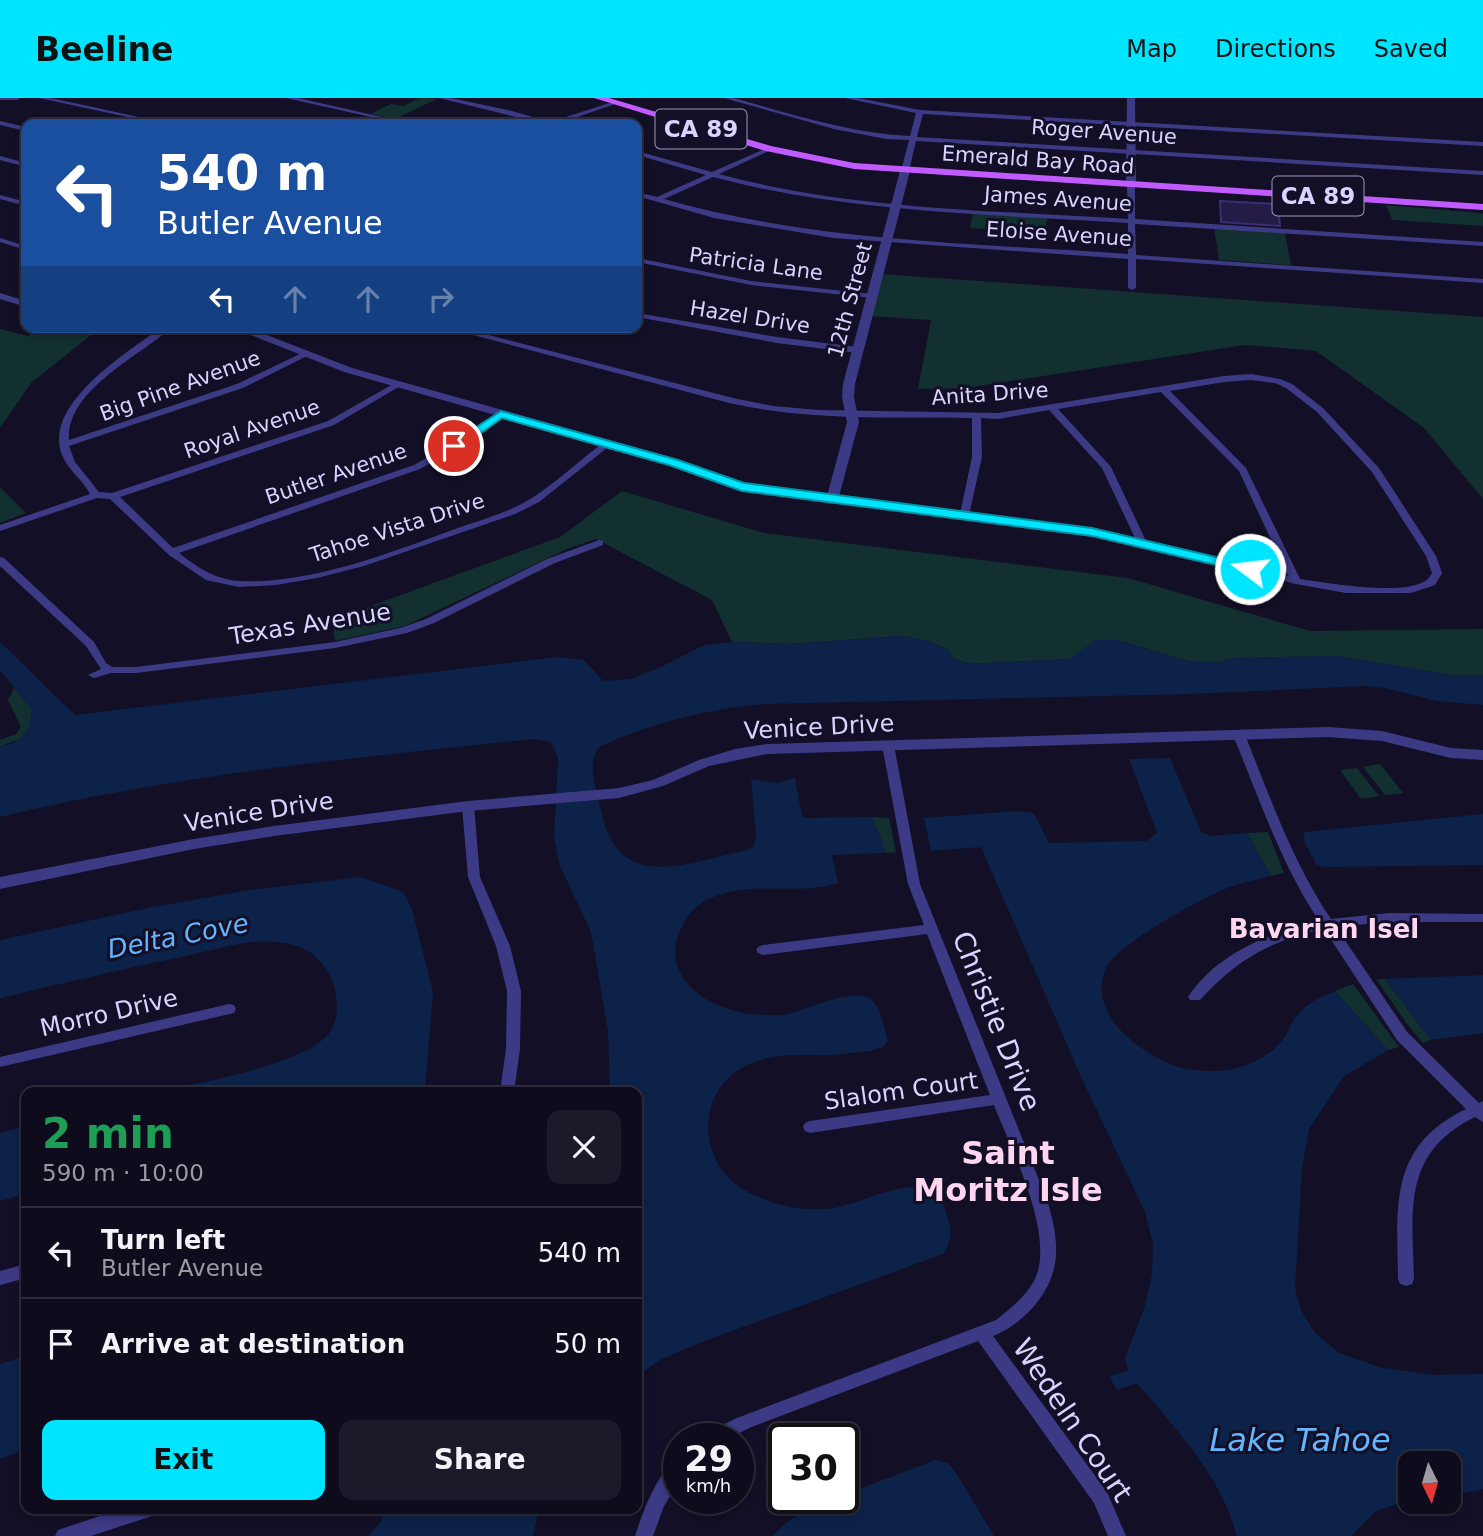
<!DOCTYPE html>
<html lang="en">
<head>
<meta charset="utf-8">
<style>
	body { margin:0; font-family:"DejaVu Sans",sans-serif; background:#1c1929; color:#f1f3f6; height:100vh; display:flex; flex-direction:column; font-size:26px; white-space:nowrap }
	* { box-sizing:border-box; margin:0 }
	p { font-size:23px; color:#9b9ba3 }
	.icon { flex:none; width:38px; height:38px; fill:none; stroke:currentColor; stroke-width:2; stroke-linecap:round; stroke-linejoin:round }
	.map { position:relative; flex:1; overflow:hidden }
	.sheet { position:absolute; left:21px; top:989px; width:621px; height:427px; display:flex; flex-direction:column; background:#0e0b1c; border-radius:14px; box-shadow:0 4px 10px #0003,0 0 0 2px #2e2b3b }
	.sheet>* { flex:none }
	.hud { position:absolute; left:21px; top:21px; width:621px; height:214px; border-radius:14px; box-shadow:0 4px 10px #0003,0 0 0 2px #2e2b3b; background:#1a4fa0; color:#fff; overflow:hidden }
	.needle { width:46px; rotate:175deg }
	.tools { position:absolute; left:1398px; top:1353px; display:grid; gap:14px }
	.tools a { display:grid; place-items:center; width:63px; height:63px; border-radius:14px; background:#0e0b1c; box-shadow:0 4px 10px #0003,0 0 0 2px #2e2b3b; font-size:35px }
	.speed { position:absolute; left:663px; top:1325px; display:flex; gap:14px; font-size:35px; font-weight:700; text-align:center }
	.speed>* { display:grid; place-content:center; width:91px; height:91px; border-radius:50%; background:#0e0b1c; box-shadow:0 4px 10px #0003,0 0 0 2px #2e2b3b; line-height:1 }
	.speed small { font-size:18px; font-weight:400 }
	.speed .limit { border:4px solid #111; border-radius:10px; background:#fff; color:#111 }
	.pin { position:absolute; display:grid; place-items:center; width:60px; height:60px; color:#fff; margin:-30px; border:4px solid #fff; border-radius:50%; box-shadow:0 2px 7px #0007 }
	.me { position:absolute; width:77px; margin:-38px; rotate:285deg; stroke-linejoin:round; filter:drop-shadow(0 0 5px #0008) }
	.turn { display:flex; align-items:center; gap:24px; height:147px; padding:0 21px; font-size:32px }
	.turn .icon { width:91px; height:91px; stroke-width:2.5 }
	.turn b { display:block; font-size:49px; line-height:60px }
	.lanes { display:flex; align-items:center; height:66px; padding:0 21px; background:#0003; justify-content:center; gap:35px; direction:ltr }
	.lanes .off { opacity:.35 }
	.round { display:grid; place-items:center; flex:none; width:74px; height:74px; border-radius:14px; background:#1c1929 }
	.summary { display:flex; align-items:center; justify-content:space-between; height:119px; padding:0 21px }
	h1 { font-size:42px; font-weight:800; line-height:52px; color:#1e9e55 }
	.cta { display:flex; gap:14px; margin-top:auto; padding:14px 21px }
	.cta a { flex:1; height:80px; border-radius:14px; background:#00e5ff; color:#111; font-size:28px; font-weight:800; line-height:80px; text-align:center }
	.cta a+a { background:#1c1929; color:#f1f3f6 }
	ul { padding:0; list-style:none }
	li { display:flex; align-items:center; gap:21px; height:91px; padding:0 21px; border-top:2px solid #2e2b3b }
	li div { flex:1 }
	li b { display:block; font-size:26px }
	li em { font-style:normal }
	header { display:flex; align-items:center; gap:42px; box-sizing:border-box; height:98px; padding:0 35px; background:#00e5ff; color:#111 }
	header strong { font-size:33px }
	nav { display:flex; gap:38px; margin-inline-start:auto; font-size:24px }
	.map>svg:first-child { display:block }
	.green { fill:#12302f }
	.water { fill:#0c2248 }
	.building { fill:#241b47; stroke:#3b2d73; stroke-width:2 }
	.lines { fill:none; stroke-linecap:round; stroke-linejoin:round }
	.minor { fill:#3d3a85; fill-rule:evenodd }
	.tertiary { fill:#3d3a85; fill-rule:evenodd }
	.primary { fill:#c25bff; fill-rule:evenodd }
	.route { fill:#00e5ff; stroke:#0095a6; stroke-width:2 }
	.labels { text-anchor:middle; stroke-width:6; stroke-linejoin:round; paint-order:stroke }
	.far-street-label { font-size:21px; fill:#d9d4ff; stroke:#130f26 }
	.shield { fill:#130f26; stroke:#9e99be; stroke-width:2 }
	.shield-label { font-size:23px; font-weight:bold; fill:#d9d4ff }
	.street-label { font-size:24px; fill:#d9d4ff; stroke:#130f26 }
	.neighbourhood-label { font-size:26px; font-weight:bold; fill:#ffd6f0; stroke:#130f26 }
	.water-label { font-size:26px; font-style:italic; fill:#62b6ff; stroke:#130f26 }
	.near-street-label { font-size:28px; fill:#d9d4ff; stroke:#130f26 }
	.near-neighbourhood-label { font-size:32px; font-weight:bold; fill:#ffd6f0; stroke:#130f26 }
	.near-water-label { font-size:32px; font-style:italic; fill:#62b6ff; stroke:#130f26 }
</style>
</head>
<body>
<header>
<strong>Beeline</strong>
<nav><a>Map</a><a>Directions</a><a>Saved</a></nav>
</header>
<div class="map">
<svg width="1483" height="1438" viewBox="0 0 1483 1438">
	<rect width="100%" height="100%" fill="#130f26"/>
	<path class="green" d="M420 0 437 1 395 21 370 16 391 6 403 8Z
		M1386 107 1480 115 1483 116V128L1392 122Z
		M973 115 1047 120 1045 135 970 130Z
		M1214 130 1285 135 1291 167 1219 162Z
		M882 176 1483 219V401L1424 330 1316 253 1245 247 965 290 918 291 931 222 870 218Z
		M47 229H101L31 285 0 330V231L28 238Z
		M0 389 26 415 0 425Z
		M622 393 764 435 1128 480 1310 533 1483 531V577H1452L1335 558 1232 560 1218 564H1191L1117 542H1096L1070 561 970 566 953 560 947 551 929 543 901 538 789 546 732 544 712 502 596 441 567 451 405 528 335 543 332 522 560 439Z
		M14 590 32 611 29 634 20 641 0 648V642L16 636 21 629 8 602Z
		M1380 666 1403 695 1385 697 1363 669Z
		M1357 670 1379 698 1361 701 1340 672Z
		M871 719 889 720 896 754 885 755 882 743Z
		M1268 734 1284 775 1271 778 1247 735Z
		M1376 881H1385L1431 942 1423 945 1410 930Z
		M1353 886 1399 949 1388 952 1335 893Z"/>
	<path class="water" d="M901 538 929 543 947 551 953 560 970 566 1069 561 1096 542H1117L1191 564H1218L1231 560 1335 558 1452 577H1483V607L1436 603 1386 590 1365 588 1190 596 767 606C714 609 645 626 598 650 587 670 596 687 600 708 616 798 684 765 748 752L754 748 756 739 751 681 777 685 795 680 802 718 805 720 871 719 882 743 885 755 832 757 838 785C801 797 761 784 722 796 707 800 693 809 685 823 651 880 714 917 766 917 772 917 780 918 787 916 807 912 849 890 869 900 881 907 884 931 888 943L883 949 870 953C858 954 845 956 833 957 805 958 776 954 749 966 731 974 721 985 713 1003 705 1024 707 1044 717 1064 725 1080 740 1091 756 1098 780 1109 808 1114 834 1110 864 1105 915 1074 940 1098 947 1120 958 1135 943 1156L699 1245 658 1263 637 1279V994H610L608 933 591 834 560 768 554 740 558 660 551 644 534 641C356 659 175 677 0 719V648C25 644 28 634 32 612L0 572V544L75 617 557 559 584 562 603 583 631 581 661 569 704 547 732 544 789 546Z
		M1170 660 1201 734 1210 738 1247 735 1271 778C1256 781 1240 785 1225 791 1200 801 1117 847 1106 870 1087 914 1135 951 1170 966 1186 973 1216 975 1233 971 1255 966 1273 956 1286 937 1290 930 1293 921 1299 915 1310 904 1321 899 1335 893L1388 952 1343 979 1309 1031 1302 1070 1295 1190 1301 1212 1315 1235 1339 1255 1379 1269 1432 1277 1483 1276V1391L1449 1398V1365H1410V1402L1376 1413 1351 1438H1236C1226 1384 1172 1326 1137 1285L1117 1292 1109 1278 1128 1273 1125 1260 1144 1211 1152 1177 1153 1146 1145 1114 1082 981 981 749 931 753 924 720 1019 713 1034 715 1049 745 1146 743 1157 735 1129 661Z
		M1483 716V767L1323 769 1316 766 1303 741 1305 734Z
		M361 779 403 794 412 811 433 894 425 994H157C196 985 307 967 330 934 340 920 338 893 330 878 318 854 300 846 275 844 249 841 217 851 191 857 127 870 64 885 0 900V842L148 810 249 792Z
		M1483 877V935L1431 942 1385 881Z
		M26 1028V1096L0 1103V1035Z
		M26 1258V1351L0 1361V1266Z
		M935 1362 948 1365 956 1375 994 1438H773C788 1420 819 1400 844 1400V1397Z
		M384 1411V1410L539 1411 533 1438H368L381 1423Z"/>
	<path class="building" d="M1220 103 1278 106 1280 128 1221 124Z"/>
	<g class="lines">
		<path class="minor" d="M0 0H20L17 2H0Z
			M39 0H51L171 26H160Z
			M286 0H298L413 26H402Z
			M439 0H451L512 13 550 24 613 4 618 5 557 26H544Z
			M724 0H734C792 16 850 35 910 38L916 15 845 0H858L920 12 1483 44V48L923 16 917 39 1483 73V77L916 43 909 73 905 75 901 73 909 42 886 41 834 31Z
			M0 23 26 29V33L0 27Z
			M769 49 771 50V52L719 76C852 112 991 112 1128 121L1127 87 1131 85 1135 87V121L1483 144V148L1135 126 1136 157 1483 181V185L1136 161V190L1132 192 1128 190V161L833 140 714 120 637 98V94L657 99 706 77 637 57V53L712 74ZM713 79C848 115 989 116 1128 125V156C973 145 814 144 664 101Z
			M0 58 26 65V69L0 62Z
			M0 97 26 104V108L0 101Z
			M0 140 26 148V152L0 144Z
			M637 160 751 183 872 196 876 198 872 200 751 187 637 164Z
			M637 215 777 239 857 249 861 252 857 255 777 245 637 219Z
			M162 229H172C140 258 66 292 69 342L237 286 302 255 309 257 243 290 69 348 75 364 99 394 112 395 328 323 395 285 402 287 334 327 120 399 173 450 414 367 451 346 498 314 501 313 505 316 457 350 420 371 179 455C198 470 216 482 241 483 312 486 392 454 458 430 483 421 510 414 532 400 557 384 580 362 604 344L607 343 612 346 539 404 515 416 364 468 317 480 276 487 239 489 206 482 169 457 110 401 97 400 0 433V427L90 396C83 382 68 372 62 357 42 306 129 253 162 229Z
			M443 229H458L733 300 773 308 819 312 998 315 1224 278 1251 276 1280 281 1292 286 1323 310 1379 370 1436 458 1442 475 1435 487 1411 495H1346L1296 486 1119 442 832 405 827 402 829 400 960 416 972 359V320C891 319 808 323 729 305ZM1251 282 1275 285 1286 290 1317 314 1372 374 1426 458 1432 475C1430 478 1428 482 1425 483 1403 498 1327 485 1300 481L1246 370 1170 293 1224 284ZM1161 294 1239 373 1288 478 1146 443 1111 369 1058 311ZM1049 312 1102 370 1135 440 1119 436 969 417 982 359 981 320 998 321Z
			M599 442 603 443V447L555 465 434 525 407 535 335 550 136 575H111L94 580 88 577 101 571 86 548 0 468V459L4 460 94 544 106 565 112 569H136L335 544 400 530 426 521 547 461Z
			M1239 633 1245 637C1270 699 1293 765 1331 821L1389 815 1483 816V824H1389L1336 829 1407 934 1479 1005 1483 1003V1024L1475 1019C1402 1055 1412 1111 1414 1181L1412 1186 1406 1188 1400 1186 1398 1181C1397 1107 1389 1048 1466 1011L1397 942 1324 831C1268 844 1239 860 1200 902H1190L1188 899C1217 855 1269 835 1319 823 1281 766 1259 700 1233 637Z
			M888 643 894 647 920 786 1047 1102C1052 1119 1057 1137 1056 1156 1055 1192 1025 1225 993 1238L1107 1394 1126 1438H1108L1094 1405 978 1243 749 1330 730 1340H705L708 1334 737 1320 996 1222C1010 1211 1025 1199 1034 1183 1057 1139 1011 1051 994 1007L810 1035 805 1033 803 1029 805 1025 810 1023 990 997 927 836 763 857 758 855 756 852 758 849 763 847 924 827 908 786 882 647Z
			M468 704 474 708 480 779 510 848 521 893 520 951 514 994H500L506 951 507 893 496 848 468 779 462 708Z
			M229 906 234 907 236 911 234 915 0 969V959Z
			M26 1166V1180L0 1187V1173Z
			M679 1363V1384L664 1408 653 1438H635C642 1417 657 1371 679 1363Z
			M124 1410H161L158 1416 91 1438H55L58 1432Z"/>
		<path class="tertiary" d="M1127 0H1135L1136 87 1131 90 1126 87Z
			M905 70 910 73 855 286 854 299 859 324 838 402 832 406 738 392 670 367 344 274 231 229H246L352 270 678 361 744 386 827 398 847 324 842 299 843 286 900 73Z
			M0 195 26 203V209L0 201Z
			M1328 629 1382 633 1451 650 1483 652V662L1451 660 1382 643 1328 639 767 656 709 668 663 688 619 700 468 713 274 738 194 751 0 791V779L194 741 274 728 468 703 619 690 653 682 699 662 735 651 767 646Z"/>
		<path class="primary" d="M594 0H609L771 48 854 65 1483 106V112L854 71 766 53Z"/>
	</g>
	<path class="route" d="M501 313 678 362 744 385 1092 430 1250 467 1257 471 1250 475 1092 438 742 393 669 367 502 320 459 351H450V346Z"/>
	<g class="labels">
		<g class="far-street-label">
			<text transform="translate(1104 34) rotate(4)" y="7">Roger Avenue</text>
			<text transform="translate(1038 62) rotate(4)" y="7">Emerald Bay Road</text>
			<text transform="translate(1058 101) rotate(4)" y="7">James Avenue</text>
			<text transform="translate(1059 136) rotate(4)" y="7">Eloise Avenue</text>
			<text transform="translate(756 166) rotate(8)" y="7">Patricia Lane</text>
			<text transform="translate(850 202) rotate(-75)" y="7">12th Street</text>
			<text transform="translate(750 219) rotate(9)" y="7">Hazel Drive</text>
			<text transform="translate(180 288) rotate(-20)" y="7">Big Pine Avenue</text>
			<text transform="translate(990 296) rotate(-4)" y="7">Anita Drive</text>
			<text transform="translate(252 331) rotate(-19)" y="7">Royal Avenue</text>
			<text transform="translate(336 376) rotate(-19)" y="7">Butler Avenue</text>
			<text transform="translate(397 430) rotate(-18)" y="7">Tahoe Vista Drive</text>
		</g>
		<g class="shield">
			<rect x="655.5" y="11.5" width="91" height="39" rx="5"/>
			<rect x="1272.5" y="78.5" width="91" height="39" rx="5"/>
		</g>
		<g class="shield-label">
			<text x="701" y="39">CA 89</text>
			<text x="1318" y="106">CA 89</text>
		</g>
		<g class="street-label">
			<text transform="translate(310 526) rotate(-9)" y="8">Texas Avenue</text>
			<text transform="translate(819 629) rotate(-3)" y="8">Venice Drive</text>
			<text transform="translate(259 714) rotate(-9)" y="8">Venice Drive</text>
			<text transform="translate(109 915) rotate(-13)" y="8">Morro Drive</text>
			<text transform="translate(901 993) rotate(-8)" y="8">Slalom Court</text>
		</g>
		<g class="neighbourhood-label">
			<text x="1324" y="840">Bavarian Isel</text>
		</g>
		<g class="water-label">
			<text transform="translate(178 838) rotate(-11)" y="9">Delta Cove</text>
		</g>
		<g class="near-street-label">
			<text transform="translate(997 923) rotate(68)" y="10">Christie Drive</text>
			<text transform="translate(1073 1322) rotate(56)" y="10">Wedeln Court</text>
		</g>
		<g class="near-neighbourhood-label">
			<text x="1008" y="1066">Saint<tspan x="1008" dy="37">Moritz Isle</tspan></text>
		</g>
		<g class="near-water-label">
			<text x="1300" y="1353">Lake Tahoe</text>
		</g>
	</g>
</svg>
<div class="tools">
<a><svg class="needle" viewBox="-14 -14 28 28"><path d="M0-13l5 13h-10z" fill="#e53935"/><path d="M0 13l5-13h-10z" fill="#9b9ba3"/></svg></a>
</div>
<div class="speed"><div>29<small>km/h</small></div><div class="limit">30</div></div>
<div class="pin" style="left:454px;top:348px;background:#d93025"><svg class="icon" aria-label="arrive" viewBox="0 0 24 24"><path d="M6 21V4h12l-3 4 3 4H6"/></svg></div>
<svg class="me" style="left:1250px;top:471px" viewBox="-20 -20 40 40"><circle r="17" fill="#00e5ff" stroke="#fff" stroke-width="3"/><path d="M0-11L8 9 0 5-8 9z" fill="#fff"/></svg>
<div class="hud">
<div class="turn"><svg class="icon" aria-label="left" viewBox="0 0 24 24"><path d="M17 20v-9H6M10 6l-5 5 5 5"/></svg><div><b>540 m</b>Butler Avenue</div></div>
<div class="lanes"><svg class="icon" aria-label="left" viewBox="0 0 24 24"><path d="M17 20v-9H6M10 6l-5 5 5 5"/></svg><svg class="icon off" aria-label="ahead" viewBox="0 0 24 24"><path d="M12 20V5M6 11l6-6 6 6"/></svg><svg class="icon off" aria-label="ahead" viewBox="0 0 24 24"><path d="M12 20V5M6 11l6-6 6 6"/></svg><svg class="icon off" aria-label="right" viewBox="0 0 24 24"><path d="M7 20v-9h11M14 6l5 5-5 5"/></svg></div>
</div>
<section class="sheet">
<div class="summary"><div><h1>2 min</h1><p>590 m · 10:00</p></div><a class="round"><svg class="icon" aria-label="close" viewBox="0 0 24 24"><path d="M6 6l12 12M18 6L6 18"/></svg></a></div>
<ul>
<li><svg class="icon" aria-label="left" viewBox="0 0 24 24"><path d="M17 20v-9H6M10 6l-5 5 5 5"/></svg><div><b>Turn left</b><p>Butler Avenue</p></div><em>540 m</em></li>
<li><svg class="icon" aria-label="arrive" viewBox="0 0 24 24"><path d="M6 21V4h12l-3 4 3 4H6"/></svg><div><b>Arrive at destination</b></div><em>50 m</em></li>
</ul>
<div class="cta"><a>Exit</a><a>Share</a></div>
</section>
</div>
</body>
</html>
